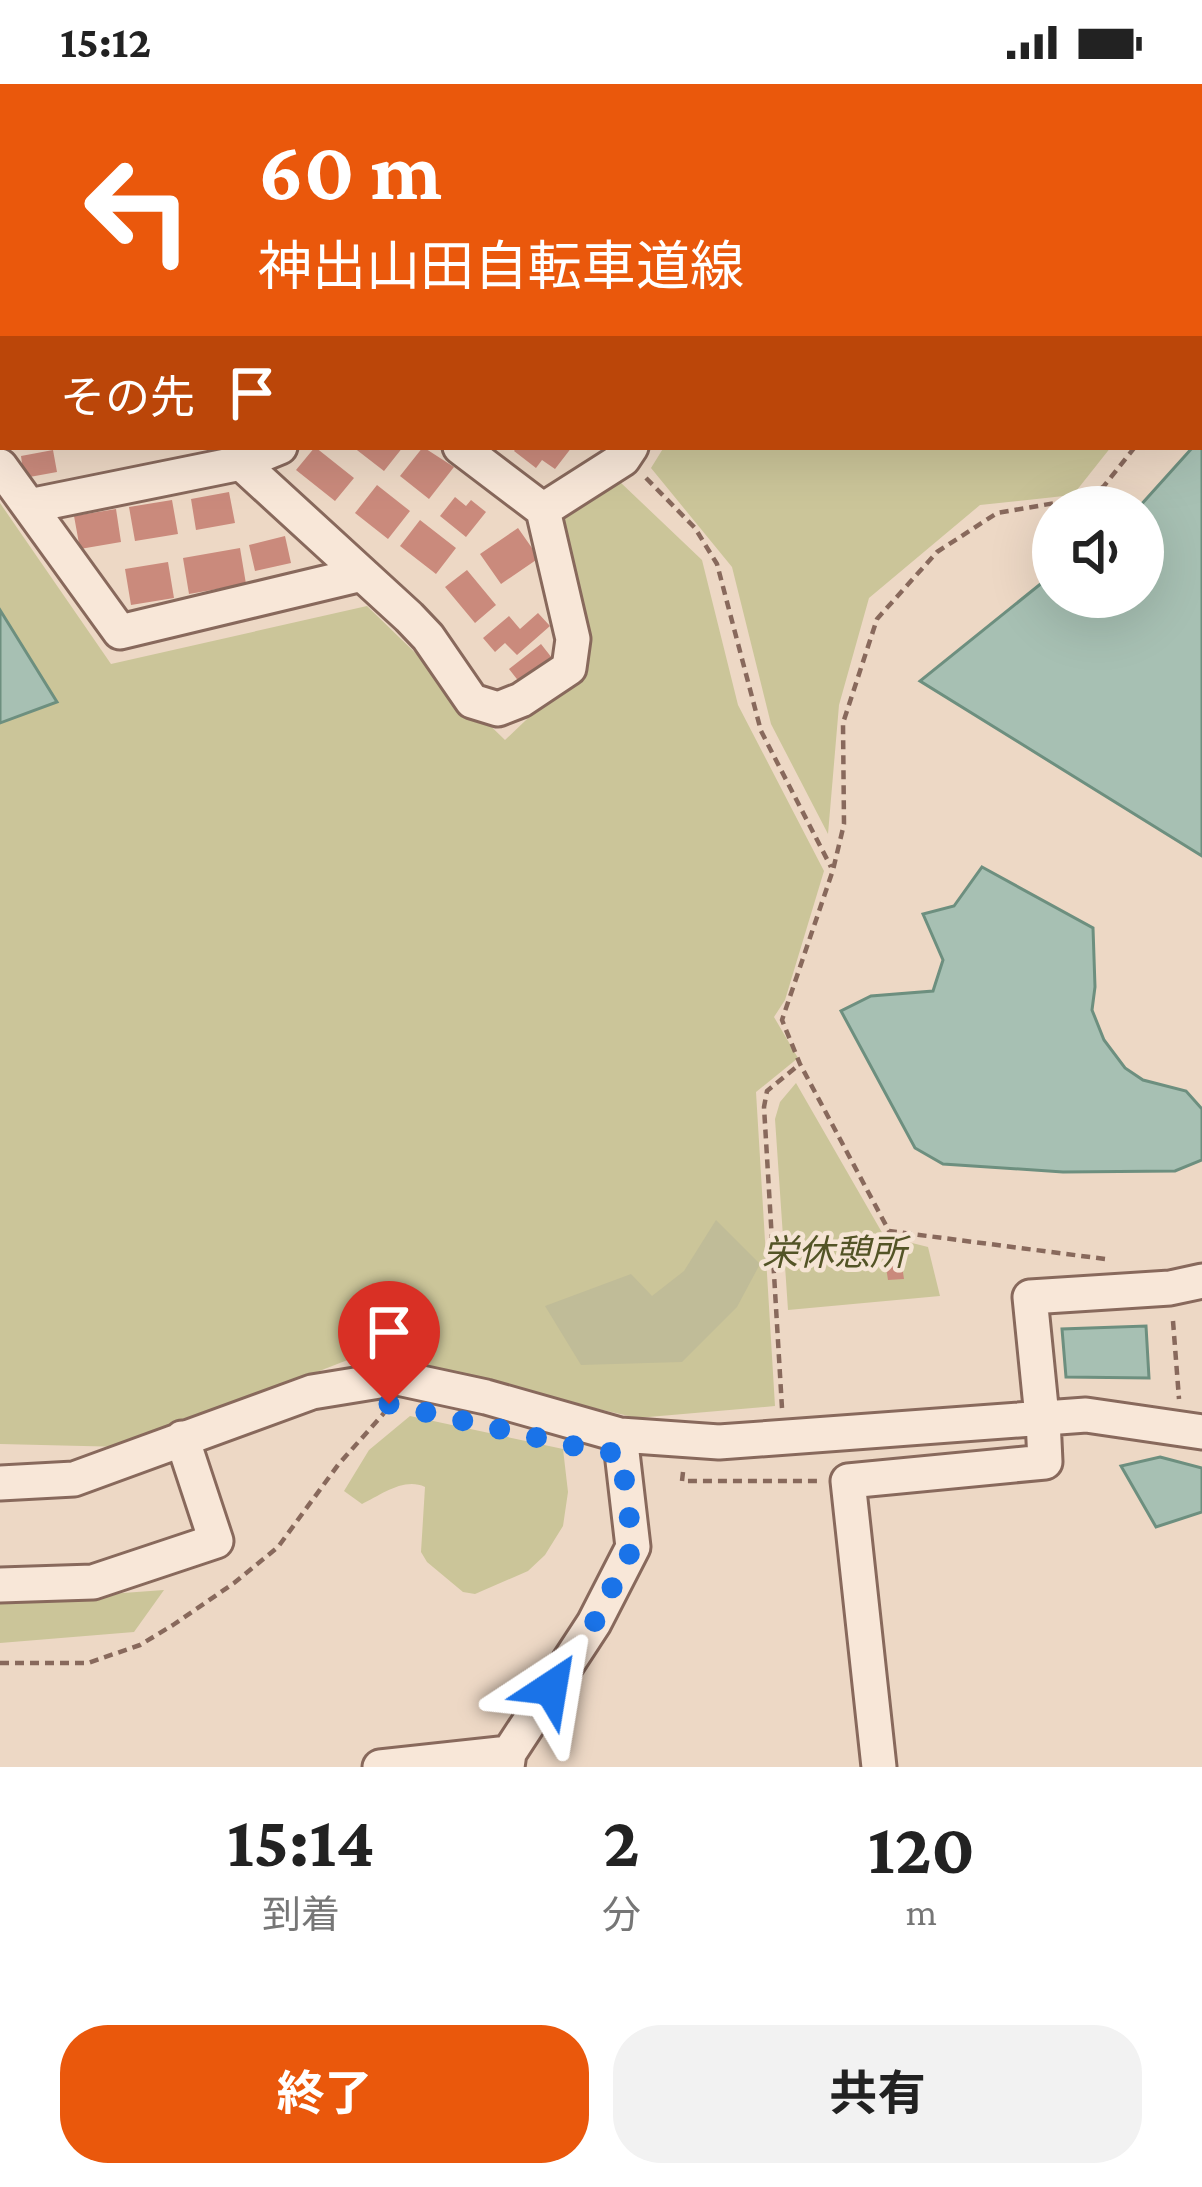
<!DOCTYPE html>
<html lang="ja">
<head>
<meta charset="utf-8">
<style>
	body { margin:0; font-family:"Crimson Pro","Noto Sans JP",serif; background:#f2f2f2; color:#222; height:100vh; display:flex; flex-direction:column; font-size:45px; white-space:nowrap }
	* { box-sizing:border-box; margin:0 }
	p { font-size:39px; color:#767676 }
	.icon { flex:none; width:66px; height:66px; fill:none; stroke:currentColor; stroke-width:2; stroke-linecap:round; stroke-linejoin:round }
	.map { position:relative; height:1683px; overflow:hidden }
	.panel { display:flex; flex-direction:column; background:#fff; flex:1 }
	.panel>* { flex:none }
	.guide { position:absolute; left:0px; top:0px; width:1203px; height:366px; box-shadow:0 12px 48px #0002; background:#ea580c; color:#fff; overflow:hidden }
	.controls { position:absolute; left:1032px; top:402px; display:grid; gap:24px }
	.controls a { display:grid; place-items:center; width:132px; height:132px; border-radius:50%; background:#fff; box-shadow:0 12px 48px #0002; font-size:60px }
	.pin { position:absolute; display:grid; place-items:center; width:102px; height:102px; color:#fff; margin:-123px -51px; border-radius:50% 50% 50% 0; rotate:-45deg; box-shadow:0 0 12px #0007 }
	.pin .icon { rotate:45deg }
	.me { position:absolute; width:132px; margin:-66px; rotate:33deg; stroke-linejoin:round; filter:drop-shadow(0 0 9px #0008) }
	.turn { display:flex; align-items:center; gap:42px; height:252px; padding:0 60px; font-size:54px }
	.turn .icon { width:156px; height:156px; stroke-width:2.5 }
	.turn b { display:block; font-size:84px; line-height:102px }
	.then { display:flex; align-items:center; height:114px; padding:0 60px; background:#0003; gap:24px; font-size:45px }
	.eta { display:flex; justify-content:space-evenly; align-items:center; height:204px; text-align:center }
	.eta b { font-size:72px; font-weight:700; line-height:84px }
	.button { display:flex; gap:24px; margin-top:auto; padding:24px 60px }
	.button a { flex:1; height:138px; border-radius:48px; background:#ea580c; color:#fff; font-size:48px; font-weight:700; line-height:138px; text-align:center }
	.button a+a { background:#f2f2f2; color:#222 }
	.status { display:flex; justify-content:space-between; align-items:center; height:84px; padding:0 60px; background:#fff; direction:ltr }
	.status svg { height:33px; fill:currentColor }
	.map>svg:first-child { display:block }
	.green { fill:#cbc599 }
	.cemetery { fill:#c0bc98 }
	.water { fill:#a7c0b3; stroke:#6d8f7f; stroke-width:3 }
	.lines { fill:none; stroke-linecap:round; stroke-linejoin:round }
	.stream { stroke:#6d8f7f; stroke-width:9 }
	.building { fill:#ca8a7c }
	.minor-casing { stroke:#88695c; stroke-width:39 }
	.path { stroke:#88695c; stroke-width:4.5; stroke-dasharray:9 6; stroke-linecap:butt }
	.minor { stroke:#f8e7d8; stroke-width:33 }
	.route { stroke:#1a73e8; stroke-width:21; stroke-dasharray:0 37.8 }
	.labels { text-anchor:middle; stroke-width:9; stroke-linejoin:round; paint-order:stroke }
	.park-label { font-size:36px; font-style:italic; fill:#535426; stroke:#f5e4d4 }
</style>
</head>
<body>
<div class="status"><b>15:12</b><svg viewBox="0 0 49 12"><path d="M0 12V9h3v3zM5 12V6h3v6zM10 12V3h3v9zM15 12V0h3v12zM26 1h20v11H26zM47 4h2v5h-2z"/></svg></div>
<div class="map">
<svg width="1202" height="1683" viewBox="0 0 1202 1683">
	<rect width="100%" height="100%" fill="#edd8c5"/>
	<path class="green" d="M664 363H1111L1073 411 980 421 869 514 839 621 828 750 771 640 732 483 651 384Z
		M619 397 702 476 738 621 824 787 785 916 774 933 798 974 756 1008 775 1322 637 1334 363 1270 125 1363 0 1360V419L111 580 367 522 505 656 571 593 561 430Z
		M796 999 884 1152 928 1163 940 1212 788 1226 775 1035 780 1018Z
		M410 1332 563 1365 568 1408 563 1442 545 1471 528 1487 475 1510 463 1508 427 1478 421 1468 425 1403C404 1393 381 1411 362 1420L344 1407 369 1366Z
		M164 1506 134 1548 0 1559V1518Z"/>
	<path class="cemetery" d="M716 1136 760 1180 737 1223 682 1278 581 1281 545 1222 631 1190 652 1212 684 1187Z"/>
	<path class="water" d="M1202 353V772L920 597 1053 490V513H1143V423H1139L1193 363H1200Z
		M0 526 57 618 0 639Z
		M982 783 1093 844 1095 903 1092 926 1104 956 1125 984 1143 996 1186 1007 1202 1025V1076L1175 1087 1063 1088 943 1080 915 1064 841 927 871 912 933 907 943 876 923 830 954 822Z
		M1146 1242 1149 1294 1066 1293 1062 1245Z
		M1160 1373 1202 1384V1428L1156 1443 1121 1382Z"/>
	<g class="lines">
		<path class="stream" d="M502 3 505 0"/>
	</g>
	<path class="building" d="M315 363 354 394 335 417 296 386Z
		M353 363H403L384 387Z
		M423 363 454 383 429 415 400 392Z
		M517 363H572L555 385 542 376 536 384 514 367Z
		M53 366 57 388 24 394 21 372Z
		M377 401 410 427 388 455 355 429Z
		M229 408 235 439 196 446 191 415Z
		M455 413 466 422 471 416 486 428 466 453 440 432Z
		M172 416 178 450 135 457 129 423Z
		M116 425 121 458 80 465 74 432Z
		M420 436 456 464 436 490 400 462Z
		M518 444 539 474 501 500 480 470Z
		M285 452 291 479 255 487 249 461Z
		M240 464 246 500 189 510 183 474Z
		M168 478 174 514 131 521 125 485Z
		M467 486 496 521 475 539 445 503Z
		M538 529 550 542 517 571 505 559 495 568 483 554 509 532 520 545Z
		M541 560 552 574 520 599 509 585Z
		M900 1168 904 1195 888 1196 884 1170Z"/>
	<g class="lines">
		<g class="minor-casing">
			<path id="minor" d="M161 0 164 3
				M323 0 326 3
				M387 3 389 0
				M526 3 528 0
				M673 3 675 0
				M906 3 908 0
				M0 313H3
				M241 379 409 533 428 553 472 617 498 625 521 616 569 584 573 555 543 426 460 363
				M0 382 120 548 362 490
				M29 422 241 379 280 363
				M543 426 623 375 631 363
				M1041 1323 1030 1213 1170 1204 1202 1197
				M0 1399 74 1395 312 1308 398 1294 486 1313 620 1351 719 1358 1086 1331 1202 1348
				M0 1501 93 1498 216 1457 182 1354
				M380 1683 509 1669
				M507 1683 509 1669 594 1539 633 1463 620 1351
				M879 1683 848 1397 1045 1378 1043 1335"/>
		</g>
		<path class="path" d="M1200 256 1202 255
			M646 394 695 444 717 480 761 647 831 783
			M1105 1175 889 1147 800 980 782 936 833 786 844 740 843 639 877 535 937 468 997 429 1090 413 1104 402 1135 363
			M1173 1237 1179 1315
			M782 1324 764 1023 767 1007 800 980
			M683 1388 682 1397H818
			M0 1579H88L140 1561 173 1541 234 1499 278 1463 338 1381 384 1329"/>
		<use href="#minor" class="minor"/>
	</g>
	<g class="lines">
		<path class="route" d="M389 1320 601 1368 621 1369 633 1463 594 1539 551 1604"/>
	</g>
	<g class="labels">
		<g class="park-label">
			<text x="834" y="1181">栄休憩所</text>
		</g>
	</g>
</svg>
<div class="controls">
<a><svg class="icon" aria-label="sound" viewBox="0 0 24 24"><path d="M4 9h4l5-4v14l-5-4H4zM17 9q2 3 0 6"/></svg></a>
</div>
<div class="pin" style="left:389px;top:1320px;background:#d93025"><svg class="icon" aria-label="arrive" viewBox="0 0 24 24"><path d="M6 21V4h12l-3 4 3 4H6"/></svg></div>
<svg class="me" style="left:551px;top:1604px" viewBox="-20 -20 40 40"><path d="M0-17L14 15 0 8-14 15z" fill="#1a73e8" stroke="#fff" stroke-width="4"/></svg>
<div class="guide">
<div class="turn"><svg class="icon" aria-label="left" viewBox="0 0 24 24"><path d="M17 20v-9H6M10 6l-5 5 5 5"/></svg><div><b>60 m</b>神出山田自転車道線</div></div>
<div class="then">その先<svg class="icon" aria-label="arrive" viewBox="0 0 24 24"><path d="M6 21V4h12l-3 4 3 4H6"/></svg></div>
</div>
</div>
<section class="panel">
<div class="eta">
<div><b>15:14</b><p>到着</p></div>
<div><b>2</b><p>分</p></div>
<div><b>120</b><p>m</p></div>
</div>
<div class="button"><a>終了</a><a>共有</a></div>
</section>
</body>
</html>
